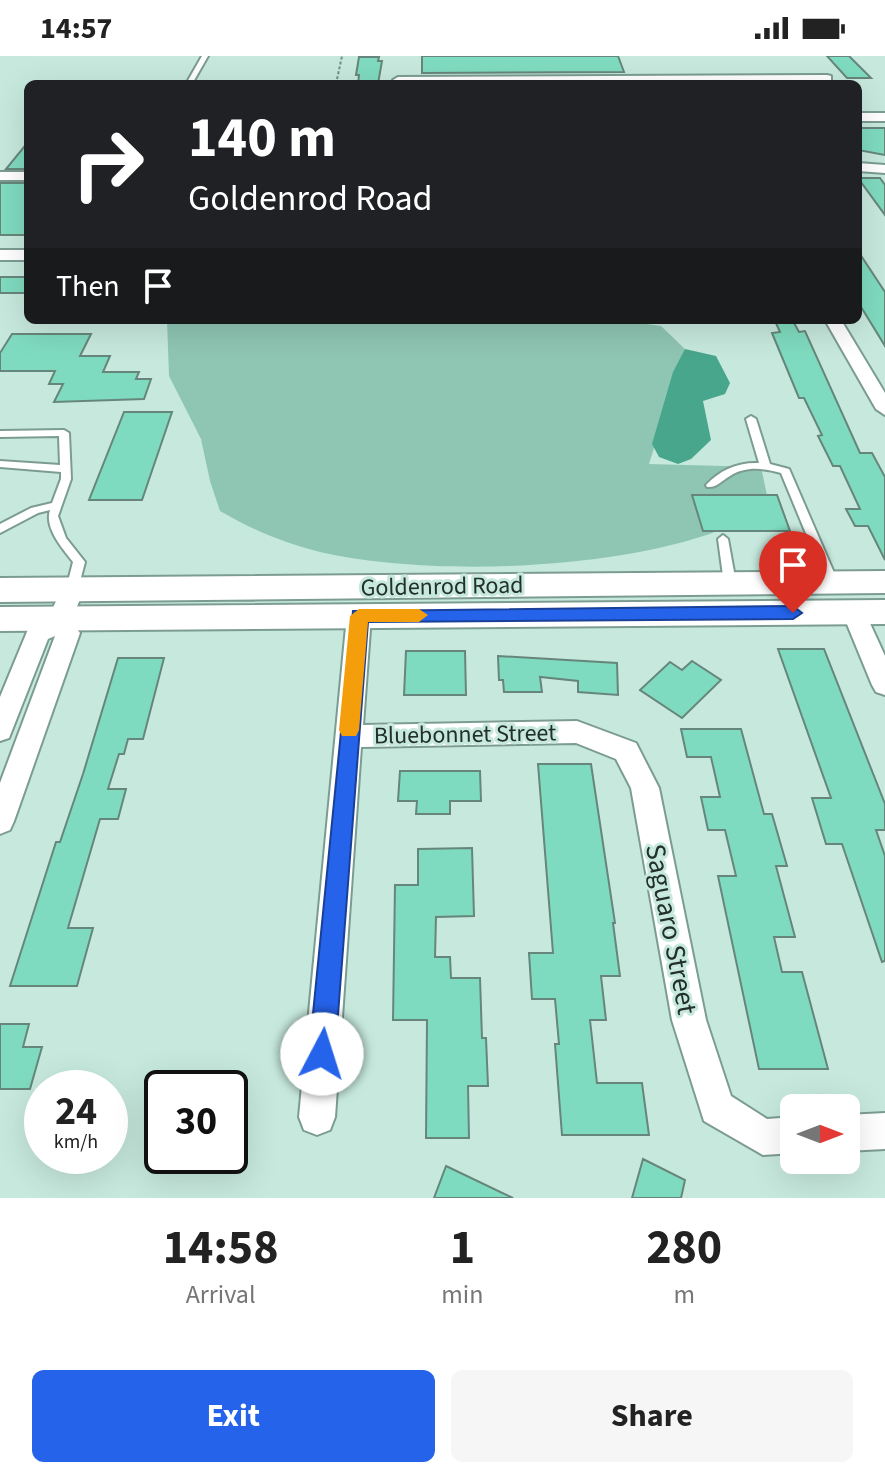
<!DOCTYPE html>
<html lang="en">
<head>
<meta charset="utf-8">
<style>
	body { margin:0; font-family:"Source Sans 3",sans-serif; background:#f6f6f6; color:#222; height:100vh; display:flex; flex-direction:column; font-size:30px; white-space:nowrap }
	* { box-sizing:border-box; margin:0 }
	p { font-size:26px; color:#767676 }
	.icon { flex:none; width:44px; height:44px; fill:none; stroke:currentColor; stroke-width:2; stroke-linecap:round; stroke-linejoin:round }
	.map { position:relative; height:1142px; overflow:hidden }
	.details { display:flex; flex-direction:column; background:#fff; flex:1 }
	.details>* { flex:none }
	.banner { position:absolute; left:24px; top:24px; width:838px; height:244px; border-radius:12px; box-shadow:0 8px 32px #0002; background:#202124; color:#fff; overflow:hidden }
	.needle { width:52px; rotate:90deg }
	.fabs { position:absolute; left:780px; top:1038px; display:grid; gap:16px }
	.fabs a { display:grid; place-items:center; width:80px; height:80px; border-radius:12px; background:#fff; box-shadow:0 8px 32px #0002; font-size:40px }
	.speed { position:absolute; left:24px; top:1014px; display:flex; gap:16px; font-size:40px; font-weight:700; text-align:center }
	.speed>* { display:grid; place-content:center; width:104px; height:104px; border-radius:50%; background:#fff; box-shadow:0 8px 32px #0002; line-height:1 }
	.speed small { font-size:20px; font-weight:400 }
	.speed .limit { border:4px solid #111; border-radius:12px; background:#fff; color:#111 }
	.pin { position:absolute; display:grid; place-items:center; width:68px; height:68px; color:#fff; margin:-82px -34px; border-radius:50% 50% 50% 0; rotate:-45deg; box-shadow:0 0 8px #0007 }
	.pin .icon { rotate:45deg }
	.me { position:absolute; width:88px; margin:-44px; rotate:5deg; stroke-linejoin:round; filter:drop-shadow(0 0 6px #0008) }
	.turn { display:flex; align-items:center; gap:28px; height:168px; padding:0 32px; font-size:36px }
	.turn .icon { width:104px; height:104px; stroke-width:2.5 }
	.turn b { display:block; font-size:56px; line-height:68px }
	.then { display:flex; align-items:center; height:76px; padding:0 32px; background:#0003; gap:16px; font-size:30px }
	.eta { display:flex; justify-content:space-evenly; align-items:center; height:136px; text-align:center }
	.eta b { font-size:48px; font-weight:700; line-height:56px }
	.button { display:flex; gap:16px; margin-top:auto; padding:16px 32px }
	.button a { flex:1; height:92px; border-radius:12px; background:#2563eb; color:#fff; font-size:32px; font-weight:700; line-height:92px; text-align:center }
	.button a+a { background:#f6f6f6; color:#222 }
	.status { display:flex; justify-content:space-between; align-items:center; height:56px; padding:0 40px; background:#fff; direction:ltr }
	.status svg { height:22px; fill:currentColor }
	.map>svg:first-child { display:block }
	.green { fill:#8fc6b3 }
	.water { fill:#48a68c }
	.building { fill:#7fdbbf; stroke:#67867b; stroke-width:2 }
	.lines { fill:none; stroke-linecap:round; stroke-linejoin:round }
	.service-casing { stroke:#7c9c91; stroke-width:4 }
	.minor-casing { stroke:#7c9c91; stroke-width:4 }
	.secondary-casing { stroke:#7c9c91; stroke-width:4 }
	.path { stroke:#758d84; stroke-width:2; stroke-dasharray:3 2; stroke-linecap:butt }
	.service { fill:#fff; fill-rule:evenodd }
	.minor { fill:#fff; fill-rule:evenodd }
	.secondary { fill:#fff; fill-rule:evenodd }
	.route { fill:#2563eb; stroke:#184099; stroke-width:2 }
	.slow { fill:#f59e0b }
	.labels { text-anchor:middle; stroke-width:6; stroke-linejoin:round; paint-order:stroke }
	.street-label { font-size:24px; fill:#222f2a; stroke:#c7e9dd }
	.near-street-label { font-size:28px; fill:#222f2a; stroke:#c7e9dd }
</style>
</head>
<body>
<div class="status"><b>14:57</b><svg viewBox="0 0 49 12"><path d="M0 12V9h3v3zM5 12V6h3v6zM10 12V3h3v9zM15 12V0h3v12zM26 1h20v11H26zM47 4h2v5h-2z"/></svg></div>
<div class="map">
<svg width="885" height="1142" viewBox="0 0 885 1142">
	<rect width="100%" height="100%" fill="#c7e9dd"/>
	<path class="green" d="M167 264H617L661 270 685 293 649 408 761 411 768 444C763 450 758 458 752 462 743 468 728 471 718 475 612 514 430 521 320 496 281 486 255 475 220 455L210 425 201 383 169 320Z"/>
	<path class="water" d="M685 293 716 300 730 327 725 338 703 345 711 384 691 403 678 408 659 401 652 388 673 316Z"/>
	<path class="building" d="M422 0H618L624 16 422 17Z
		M827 0H849L871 22H847Z
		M359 1H379L378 5H382L378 28H358L359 19H356Z
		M858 72H885V99L858 94Z
		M28 86V113H6Z
		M858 122H880L885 129V159Z
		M0 127H28V179H0Z
		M858 195 885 236V290L858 246Z
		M0 221H28V237H0Z
		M775 265H793L799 276 805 275 860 397H872L885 421V504L868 470H855L846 453H860L840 410H833L818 380 822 379 804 342H799L772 277 780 276Z
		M12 278H91L80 300H110L103 316H139L136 323H151L144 343 54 346 63 328H49L55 315H0V297Z
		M124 356H172L142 444H89Z
		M692 439H777L790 475H703Z
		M778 593H824L885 748V774H876L885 800V905L882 906 842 788H826L812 742H831Z
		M406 595H465L466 639H404Z
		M498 600 617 607 618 639 578 636V625L540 621 542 636H504L503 624H499Z
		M118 602H164L143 683H128L124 698H119L108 733H126L118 763H100L68 872H93L77 930H10L56 786H60L83 718Z
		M692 605 721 624 682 662 640 634 670 606 682 614Z
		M681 673H741L764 758H772L787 810H776L795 881H774L782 916H802L828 1013H759L718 820H736L725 774H708L701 741H720L711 701H687Z
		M538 708H591L615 867H613L620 920H601L606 964H590L597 1027H642L649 1079H562L555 988H559L555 943H532L529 897H553Z
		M400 715H480L481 745H450V758H416L417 745H398Z
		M472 792 474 860 436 861 435 901H450L451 922H480L482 982H486L488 1030H468L469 1082H426L427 964H393L395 829H418V793Z
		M0 968H29L23 991H42L30 1033H0Z
		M643 1103 685 1124 681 1142H632Z
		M446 1110 513 1142H434Z"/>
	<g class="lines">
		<g class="service-casing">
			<path id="service" d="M202 0H208L192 28H186Z
				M751 360 756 363 770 408 789 413 790 415 838 526 836 529H828L826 526 781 417C763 412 746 410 730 420 721 425 717 432 707 431L706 429C720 414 738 406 759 407L746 363Z
				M64 374 69 377 71 423 58 460 66 482 85 506 78 533 72 537 66 533 73 506C63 493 44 472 50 454L38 457 0 477V468L31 452 52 447 61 423V416L0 411V405L60 409 59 380 0 381V375Z
				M723 479 728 483 736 527 730 531 724 527 718 483Z"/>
		</g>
		<g class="minor-casing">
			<path id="minor" d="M827 19 831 20V24L398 27 393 24 398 21Z
				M858 57H885V65H858Z
				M858 107 885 109V117L858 115Z
				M0 116H28V124H0Z
				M0 194H28V204H0Z
				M825 264H841L885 337V359L876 353Z
				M72 525 80 527 84 533 71 566 80 577 14 765 10 774 0 778V727L55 580 48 583 9 682 0 685V641L29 571 48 563 64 527Z
				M854 547 862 550 885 600V639L876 636 872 629 842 556 846 550Z
				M359 551 367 554 371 560 363 669 577 665 636 687 659 732 706 964 731 1040 767 1063 794 1061V1097L763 1099 704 1065 672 964 631 732 616 703 576 687 361 691 335 1061 330 1074 317 1079 304 1074 299 1061 347 560 351 554Z
				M885 1057V1093L846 1095V1059Z"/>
		</g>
		<g class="secondary-casing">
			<path id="secondary" d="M885 515V537L0 546V522Z
				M885 544V568L0 575V551Z"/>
		</g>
		<path class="path" d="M336 28 342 0"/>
		<use href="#service" class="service"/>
		<use href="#minor" class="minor"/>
		<use href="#secondary" class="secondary"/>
	</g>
	<path class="route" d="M793 550 802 557 793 563 368 566 335 998 332 1007 322 1011 313 1007 309 998 353 555Z"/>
	<path class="slow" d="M359 553H419L428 559 419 566H368L359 674 356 680H342L339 674 350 560Z"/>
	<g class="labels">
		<g class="street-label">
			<text transform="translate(442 530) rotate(-1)" y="8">Goldenrod Road</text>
			<text transform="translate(465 678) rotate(-1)" y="8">Bluebonnet Street</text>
		</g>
		<g class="near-street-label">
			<text transform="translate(672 873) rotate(79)" y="10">Saguaro Street</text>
		</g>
	</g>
</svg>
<div class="fabs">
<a><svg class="needle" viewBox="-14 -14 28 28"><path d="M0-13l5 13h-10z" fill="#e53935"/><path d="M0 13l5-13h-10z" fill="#767676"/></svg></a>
</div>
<div class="speed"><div>24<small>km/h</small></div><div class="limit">30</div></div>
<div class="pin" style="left:793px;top:557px;background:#d93025"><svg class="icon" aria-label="arrive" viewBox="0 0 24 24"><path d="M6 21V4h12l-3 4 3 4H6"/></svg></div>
<svg class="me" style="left:322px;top:998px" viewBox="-20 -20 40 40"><circle r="19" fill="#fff"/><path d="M0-13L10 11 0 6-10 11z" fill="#2563eb"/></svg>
<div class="banner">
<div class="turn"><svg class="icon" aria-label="right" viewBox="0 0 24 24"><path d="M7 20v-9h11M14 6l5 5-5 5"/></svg><div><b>140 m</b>Goldenrod Road</div></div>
<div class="then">Then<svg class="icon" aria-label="arrive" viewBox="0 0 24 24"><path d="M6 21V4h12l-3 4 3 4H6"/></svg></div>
</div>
</div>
<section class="details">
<div class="eta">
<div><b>14:58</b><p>Arrival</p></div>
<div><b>1</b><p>min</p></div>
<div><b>280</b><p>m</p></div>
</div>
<div class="button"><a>Exit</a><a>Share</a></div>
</section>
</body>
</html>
